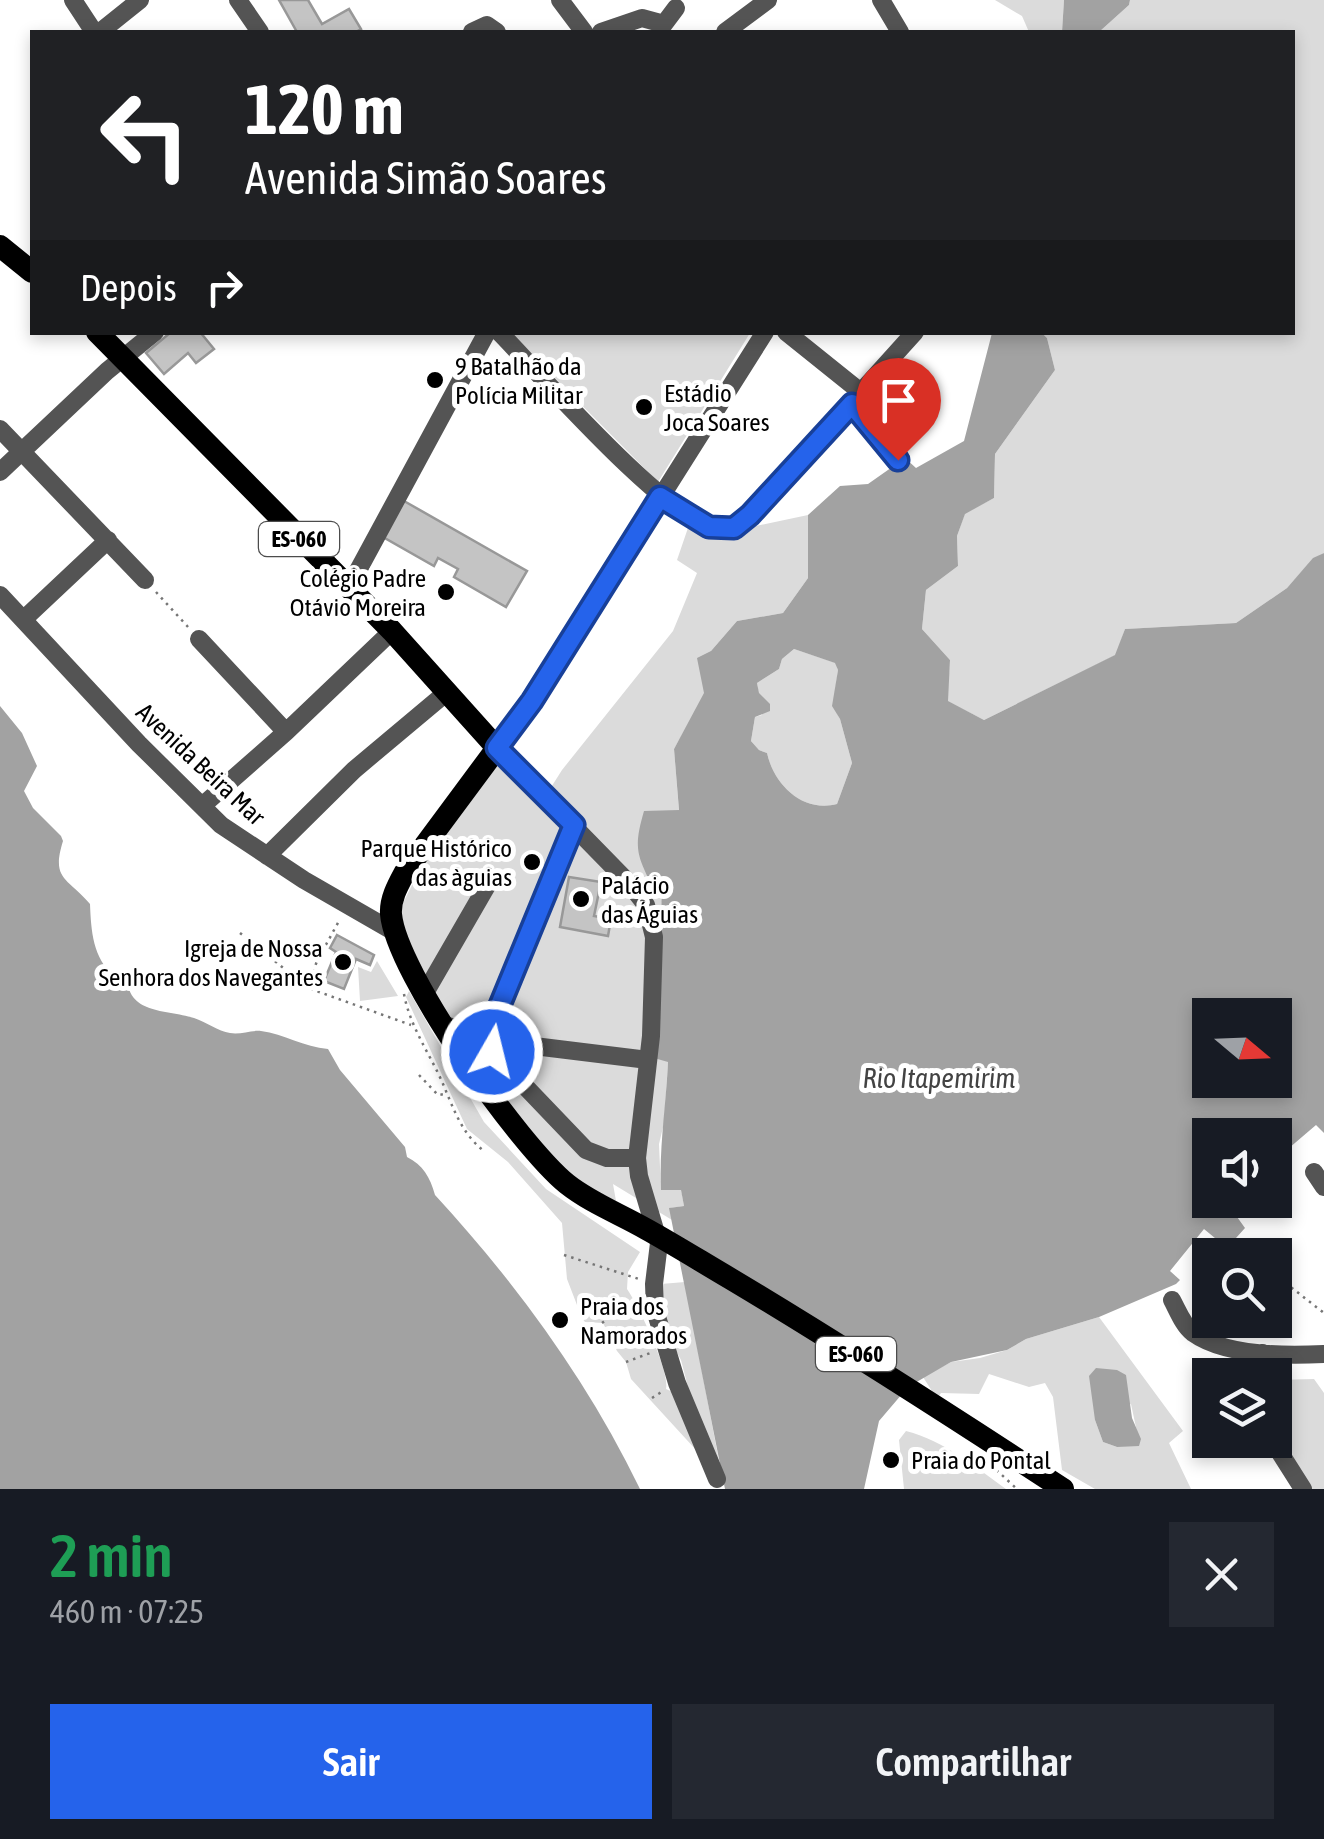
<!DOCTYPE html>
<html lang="pt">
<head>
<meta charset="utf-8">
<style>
	body { margin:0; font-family:"Asap Condensed",sans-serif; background:#242831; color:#f1f3f6; height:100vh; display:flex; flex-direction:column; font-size:38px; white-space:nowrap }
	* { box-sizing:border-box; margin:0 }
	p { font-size:32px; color:#9ea1a6 }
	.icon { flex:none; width:55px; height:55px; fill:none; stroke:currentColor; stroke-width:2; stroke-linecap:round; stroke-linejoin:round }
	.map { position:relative; height:1489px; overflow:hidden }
	.details { display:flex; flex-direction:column; background:#171b24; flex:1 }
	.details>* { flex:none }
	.banner { position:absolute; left:30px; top:30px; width:1265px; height:305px; border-radius:0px; box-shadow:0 5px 15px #0003; background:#202124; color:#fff; overflow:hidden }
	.needle { width:65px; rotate:109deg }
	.fabs { position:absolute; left:1192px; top:998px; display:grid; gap:20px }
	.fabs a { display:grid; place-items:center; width:100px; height:100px; border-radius:0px; background:#171b24; box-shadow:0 5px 15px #0003; font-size:50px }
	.pin { position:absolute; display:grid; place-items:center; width:85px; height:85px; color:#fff; margin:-102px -42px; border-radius:50% 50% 50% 0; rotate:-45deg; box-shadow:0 0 10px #0007 }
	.pin .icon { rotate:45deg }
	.me { position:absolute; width:110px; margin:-55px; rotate:8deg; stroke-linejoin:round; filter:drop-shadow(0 0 8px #0008) }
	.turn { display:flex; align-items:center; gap:35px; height:210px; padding:0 50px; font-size:45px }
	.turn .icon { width:130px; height:130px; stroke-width:2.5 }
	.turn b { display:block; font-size:70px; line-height:85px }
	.then { display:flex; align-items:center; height:95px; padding:0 50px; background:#0003; gap:20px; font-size:38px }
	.round { display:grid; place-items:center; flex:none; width:105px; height:105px; border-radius:0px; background:#242831 }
	.head { display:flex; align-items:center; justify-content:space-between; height:170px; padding:0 50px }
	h1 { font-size:60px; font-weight:600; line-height:75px; color:#1e9e55 }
	.button { display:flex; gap:20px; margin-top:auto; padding:20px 50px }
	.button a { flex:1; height:115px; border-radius:0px; background:#2563eb; color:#fff; font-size:40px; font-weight:600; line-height:115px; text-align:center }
	.button a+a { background:#242831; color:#f1f3f6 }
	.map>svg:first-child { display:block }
	.green { fill:#dbdbdb; fill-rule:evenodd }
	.water { fill:#a2a2a2; fill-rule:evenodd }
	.building { fill:#c4c4c4; stroke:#989898; stroke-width:2.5 }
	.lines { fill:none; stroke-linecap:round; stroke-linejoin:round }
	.path { stroke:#767676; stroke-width:2.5; stroke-dasharray:2.5 5; stroke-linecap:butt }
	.minor { stroke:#545454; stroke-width:18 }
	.major { stroke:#000; stroke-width:22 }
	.route-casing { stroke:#184099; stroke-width:25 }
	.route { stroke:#2563eb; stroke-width:18 }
	.poi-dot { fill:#000; stroke:#fff; stroke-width:4 }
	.labels { text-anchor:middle; stroke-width:10; stroke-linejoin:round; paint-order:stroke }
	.shield { fill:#fff; stroke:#4c4c4c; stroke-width:2.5 }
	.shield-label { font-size:22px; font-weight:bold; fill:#000 }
	.poi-label { font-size:25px; fill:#000; stroke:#fff; text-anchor:start }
	.street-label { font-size:25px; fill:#000; stroke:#fff }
	.water-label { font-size:28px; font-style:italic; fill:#434343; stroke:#fff }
</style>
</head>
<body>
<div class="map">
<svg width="1324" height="1489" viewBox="0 0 1324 1489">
	<rect width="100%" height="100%" fill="#fff"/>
	<path class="green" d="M995 0H1064L1062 32H1029L1022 16Z
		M1130 0H1324V553L1313 559 1287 588 1236 623 1125 629 1116 655 984 720 947 701 950 660 922 629 926 590 958 566 957 536 965 513 994 498 995 454 1055 370 1047 338 1042 333 1292 332V32H1099L1129 5Z
		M510 333H750L658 482Z
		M808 515V578L783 613 737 621 711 651 705 694 674 749 679 811 659 917 668 1062 664 1123 659 1144 661 1190 681 1189 684 1206 670 1208 672 1220 613 1184 616 1201 565 1175 495 1086 503 1079 444 1025 393 923 423 863 495 752 543 800 562 770 673 631 697 573 677 560 689 525 724 536 751 527Z
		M794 649 836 663 838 670 833 706 840 719 852 763 837 804C803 813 774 785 767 753L759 750 751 741 755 717 762 715 757 683 779 669 782 659Z
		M377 961 398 996 360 1001 358 967 371 972Z
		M409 991 484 1122 546 1189 640 1252 628 1272 627 1289C638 1305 670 1371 666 1389L673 1392 697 1451 631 1379 626 1362 617 1351 603 1323 585 1322 582 1318 567 1279 562 1223 508 1162 467 1129 406 997Z
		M685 1282 722 1477 712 1480 681 1360 663 1327 661 1284Z
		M1099 1317 1183 1431 1169 1443 1191 1489H1095L1062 1470 1053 1397 1045 1383 1029 1387 989 1374 979 1394 941 1393 937 1399 923 1377 951 1362 980 1358 1007 1350 1026 1339ZM1131 1404 1137 1432 1117 1447 1103 1442 1095 1420Z
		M1314 1379 1324 1393V1489H1308L1275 1426V1380Z
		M906 1431C945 1441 975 1467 1006 1489H904L899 1440Z"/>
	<path class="water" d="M1064 0H1130L1129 5 1099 32H1062Z
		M992 333H1042L1047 338 1055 370 995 454 994 498 965 514 957 536 958 566 926 590 922 629 950 660 948 701 984 720 1115 655 1125 629 1236 623 1287 588 1313 558 1324 553V1133L1316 1125 1275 1160V1135H1210V1200H1230L1227 1203 1245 1228 1227 1248 1204 1229 1170 1271 1180 1280 1176 1284 1099 1317 1026 1339 1007 1350 951 1362 908 1387 879 1421 864 1489H725L669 1208 684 1206 681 1190H661C659 1147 666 1106 668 1062L654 1058 662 892 654 890C637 855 633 849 644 811L679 810 674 749 704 693 697 658 711 651 737 621 783 613 808 578V515L840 486 868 484 905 458 916 468 964 441ZM794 649 835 663 838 670 832 706 840 719 852 763 837 804C803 813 774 785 767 753L759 750 751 741 755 717 770 711V704L759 693 757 683 779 669 782 659ZM1210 1015H1275V1080H1210Z
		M0 706 22 733 37 766 24 791 33 808 61 836 63 841C51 880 67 877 90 904 91 931 93 958 114 976L127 972C125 1015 164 1009 194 1018 206 1022 218 1031 230 1033 240 1035 251 1030 261 1031 284 1034 304 1047 328 1049L340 1070 405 1147 407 1157C423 1165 430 1177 435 1195 516 1283 588 1381 640 1489H0Z
		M1096 1368 1117 1370 1126 1375 1132 1418 1141 1439 1139 1446 1117 1447 1103 1442 1095 1420 1089 1376Z"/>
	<path class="building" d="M279 0H308L322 24 349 9 361 29 356 32H297Z
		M171 332H200L214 349 196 363 188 353 164 374 146 353Z
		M404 501 527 571 506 607 454 577 458 569 438 558 434 566 383 537Z
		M569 877 601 882 594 916 611 919 608 936 560 927Z
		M337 935 374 955 370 965 356 959 344 989 324 981 336 952 330 948Z"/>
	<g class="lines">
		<path class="path" d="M156 592 188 627
			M240 933 308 988 411 1025
			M308 986 317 961 339 921
			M404 994C409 1022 425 1047 438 1073 452 1102 458 1131 485 1152
			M419 1075 438 1095 445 1094
			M564 1255 639 1279
			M1275 1290 1283 1281 1324 1313
			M602 1323 637 1297
			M1238 1334 1250 1320
			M626 1362 653 1352
			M652 1398 663 1391
			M991 1465 1017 1489"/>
		<path class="minor" d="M73 0 94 32
			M238 0 260 32
			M560 0 584 32
			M881 0 900 32
			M100 32 140 0
			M472 32 487 25 497 32
			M601 32 642 18 664 24 676 8
			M725 32 768 0
			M499 332C539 373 669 522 717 529 732 531 740 525 750 515L915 332
			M786 332 862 393
			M852 404 897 460
			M0 429 145 580
			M0 472 107 371 155 332
			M348 589 487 332
			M0 595 139 744 221 825 304 880 396 933
			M24 619 108 540
			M199 639 286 732
			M202 806 286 732 392 631
			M267 856 354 770 447 692
			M425 993 492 877
			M444 1025 474 1033 586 1150 607 1158H637
			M484 1044 574 825
			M492 1052 534 1046 648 1060
			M1314 1172 1324 1187
			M1172 1300C1178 1311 1183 1325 1193 1333 1225 1356 1286 1356 1324 1354
			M1258 1375 1263 1353
			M1272 1440 1303 1489
			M717 1479 677 1383 655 1310 654 1284 659 1243 639 1176 637 1158 651 1036 654 937 646 905 627 881 497 748 532 701 765 332"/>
		<path class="major" d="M0 246 32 272
			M97 332 392 631 497 748 405 872C398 885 390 899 391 914 396 973 520 1146 567 1184 591 1203 620 1214 646 1229 675 1245 702 1262 731 1279 843 1346 953 1417 1063 1489"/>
	</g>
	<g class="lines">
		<g class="route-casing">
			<path id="route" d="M492 1052 484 1044 574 825 497 748 532 701 660 497 709 527 734 528 750 515 852 404 898 460"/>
		</g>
		<use href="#route" class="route"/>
	</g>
	<g class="poi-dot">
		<circle cx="435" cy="380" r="10"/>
		<circle cx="644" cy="407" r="10"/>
		<circle cx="446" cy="592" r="10"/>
		<circle cx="532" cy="862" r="10"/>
		<circle cx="581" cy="899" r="10"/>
		<circle cx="343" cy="962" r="10"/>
		<circle cx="560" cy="1320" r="10"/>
		<circle cx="891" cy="1460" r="10"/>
	</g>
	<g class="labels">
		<g class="shield">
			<rect x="259" y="522" width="80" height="34" rx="8"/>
			<rect x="816" y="1337" width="80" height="34" rx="8"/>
		</g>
		<g class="shield-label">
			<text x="299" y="547">ES-060</text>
			<text x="856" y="1362">ES-060</text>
		</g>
		<g class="poi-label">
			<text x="455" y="375">9 Batalhão da<tspan x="455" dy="29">Polícia Militar</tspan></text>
			<text x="664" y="402">Estádio<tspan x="664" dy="29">Joca Soares</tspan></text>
			<text x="426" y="587" text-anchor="end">Colégio Padre<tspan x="426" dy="29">Otávio Moreira</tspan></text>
			<text x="512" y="857" text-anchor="end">Parque Histórico<tspan x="512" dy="29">das àguias</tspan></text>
			<text x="601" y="894">Palácio<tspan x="601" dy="29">das Águias</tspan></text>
			<text x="323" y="957" text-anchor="end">Igreja de Nossa<tspan x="323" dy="29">Senhora dos Navegantes</tspan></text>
			<text x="580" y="1315">Praia dos<tspan x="580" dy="29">Namorados</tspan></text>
			<text x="911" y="1469">Praia do Pontal</text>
		</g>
		<g class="street-label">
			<text transform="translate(201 764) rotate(43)" y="9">Avenida Beira Mar</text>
		</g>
		<g class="water-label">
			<text x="939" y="1088">Rio Itapemirim</text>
		</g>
	</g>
</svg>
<div class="fabs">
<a><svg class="needle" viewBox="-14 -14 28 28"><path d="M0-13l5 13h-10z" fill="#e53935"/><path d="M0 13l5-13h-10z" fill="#9ea1a6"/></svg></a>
<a><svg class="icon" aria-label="sound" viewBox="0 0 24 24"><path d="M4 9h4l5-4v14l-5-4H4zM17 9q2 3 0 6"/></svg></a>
<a><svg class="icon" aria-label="search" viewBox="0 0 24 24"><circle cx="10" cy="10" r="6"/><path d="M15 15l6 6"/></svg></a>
<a><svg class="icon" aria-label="layers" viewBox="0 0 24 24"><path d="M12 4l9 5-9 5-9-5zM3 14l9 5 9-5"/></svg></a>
</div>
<div class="pin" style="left:898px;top:460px;background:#d93025"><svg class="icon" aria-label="arrive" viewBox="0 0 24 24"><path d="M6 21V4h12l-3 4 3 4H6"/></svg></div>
<svg class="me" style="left:492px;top:1052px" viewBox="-20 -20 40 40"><circle r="17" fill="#2563eb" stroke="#fff" stroke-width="3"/><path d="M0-11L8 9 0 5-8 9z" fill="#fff"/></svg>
<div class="banner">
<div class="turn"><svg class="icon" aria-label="left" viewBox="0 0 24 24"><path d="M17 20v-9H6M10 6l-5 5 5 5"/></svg><div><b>120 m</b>Avenida Simão Soares</div></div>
<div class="then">Depois<svg class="icon" aria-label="right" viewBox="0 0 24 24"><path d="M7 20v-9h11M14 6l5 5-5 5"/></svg></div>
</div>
</div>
<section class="details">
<div class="head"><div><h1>2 min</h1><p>460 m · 07:25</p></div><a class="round"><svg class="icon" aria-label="close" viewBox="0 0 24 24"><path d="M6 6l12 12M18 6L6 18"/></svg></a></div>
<div class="button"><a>Sair</a><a>Compartilhar</a></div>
</section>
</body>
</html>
